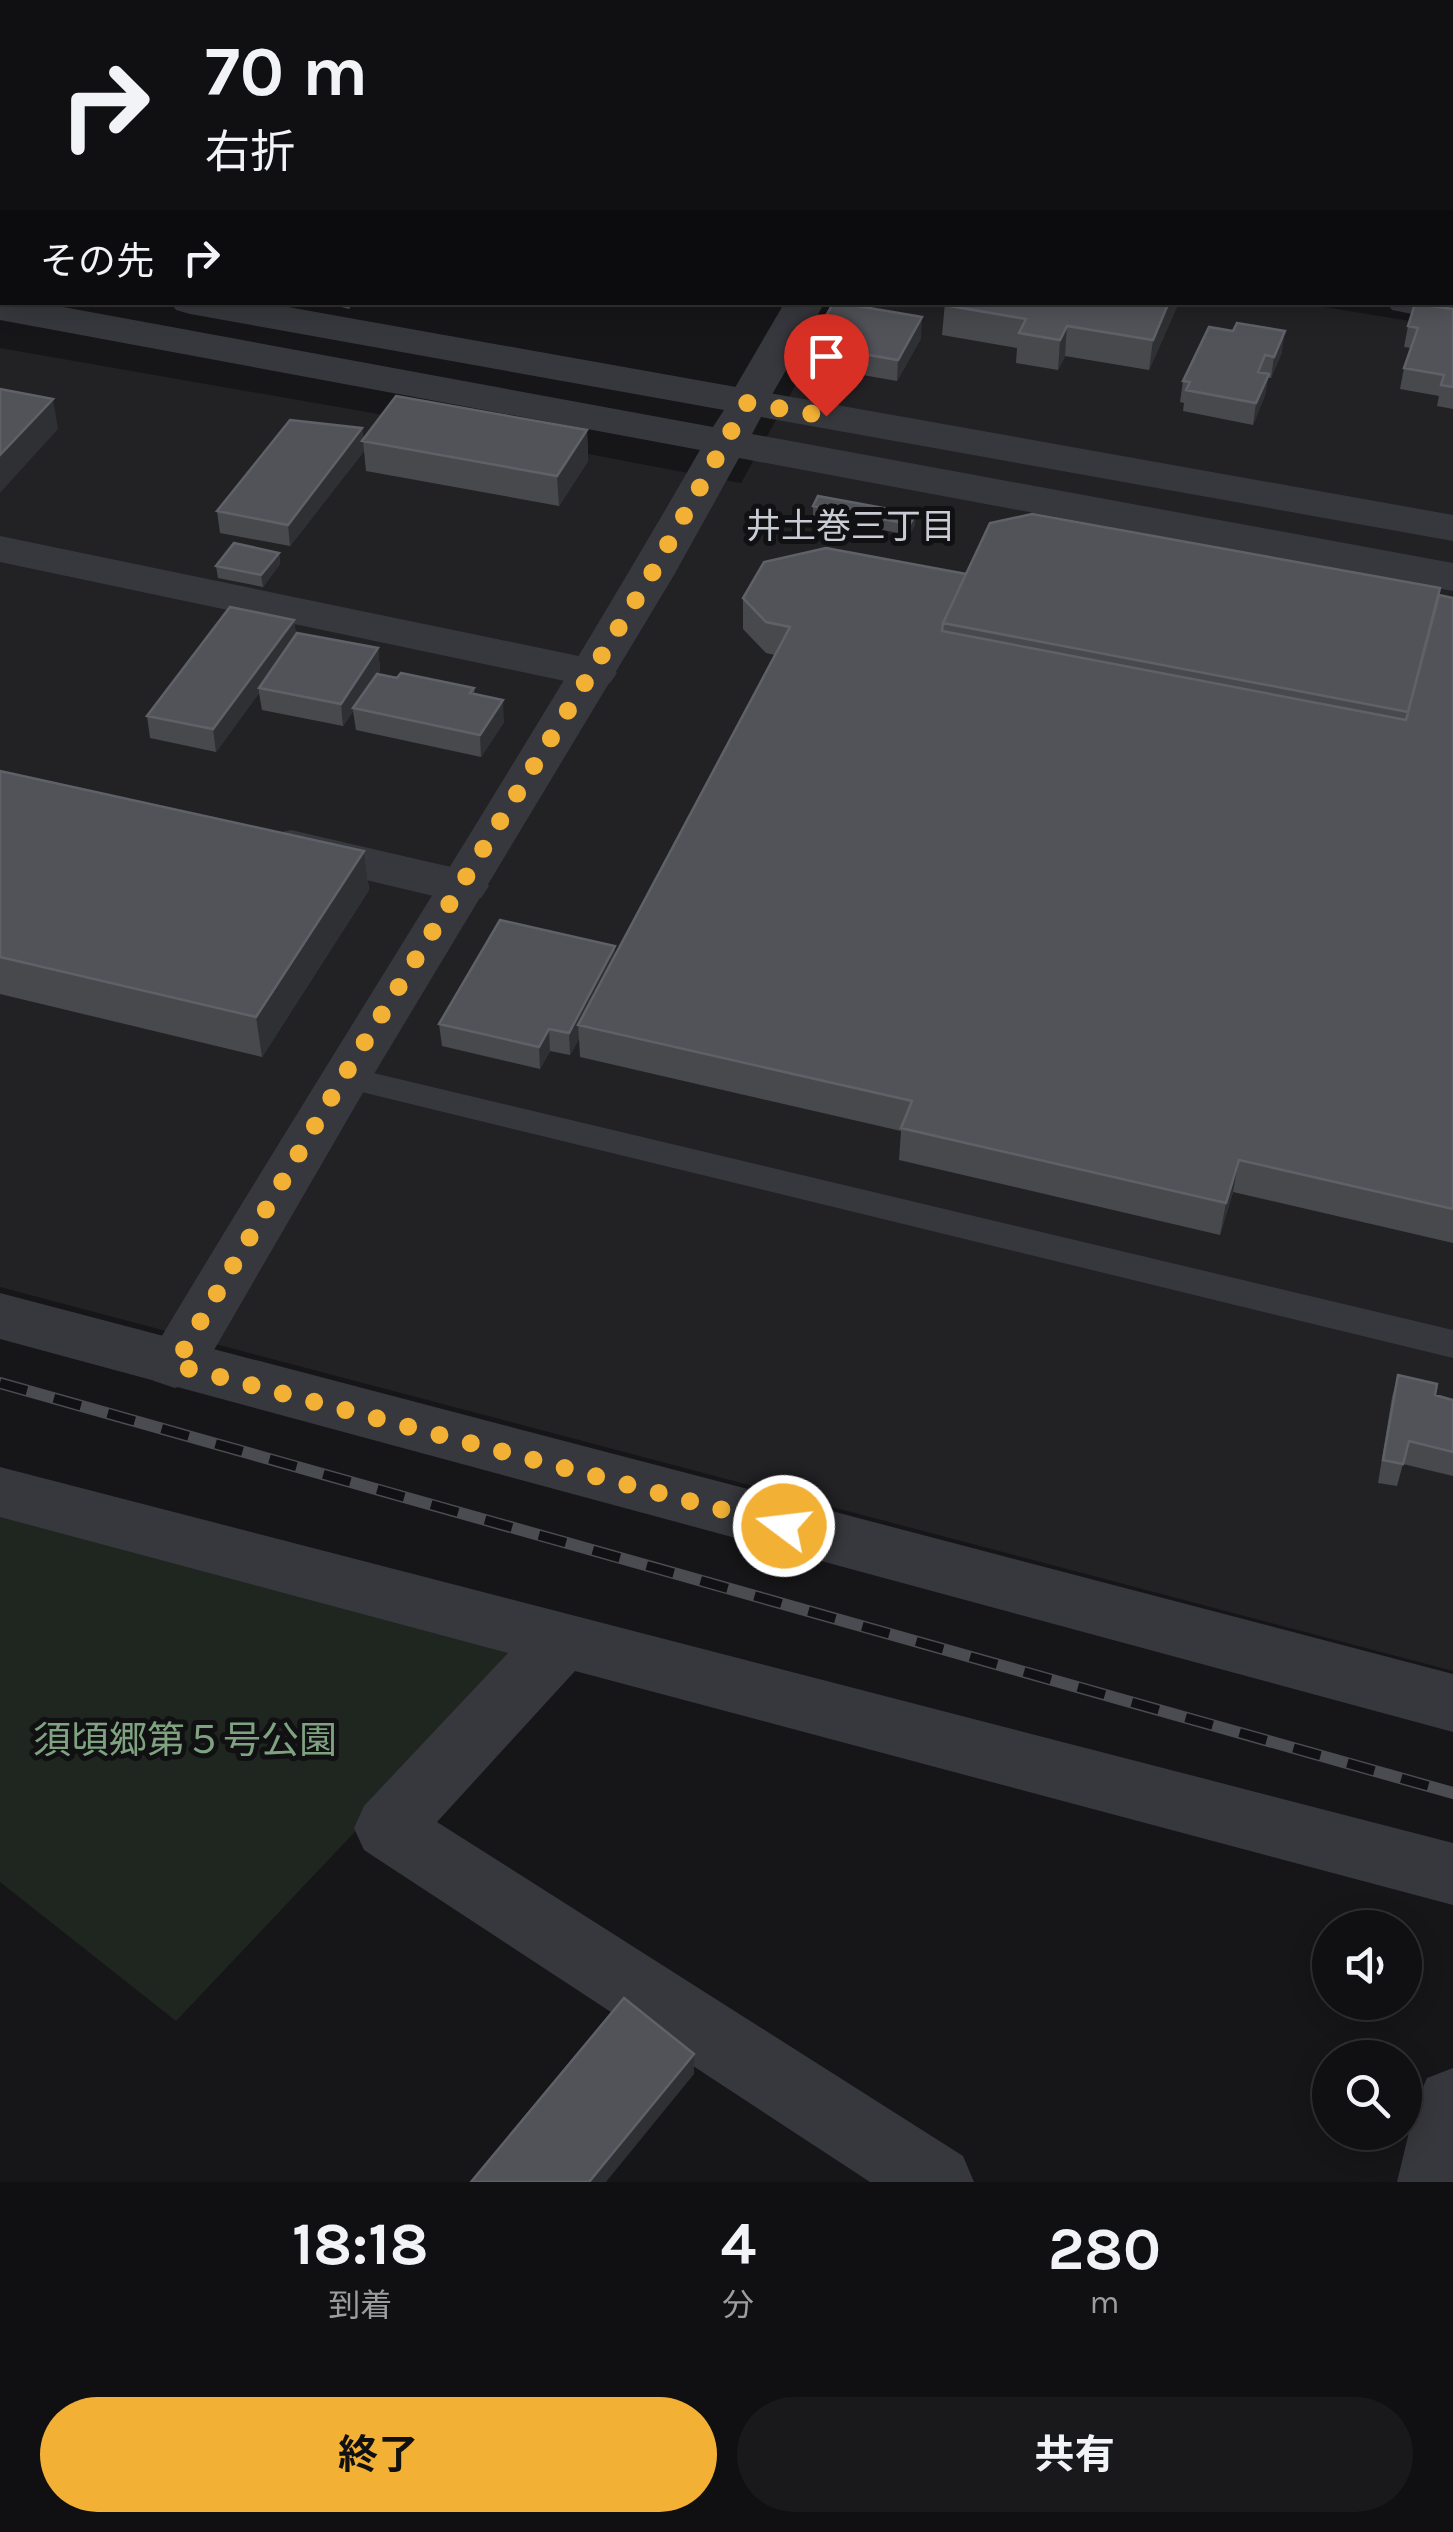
<!DOCTYPE html>
<html lang="ja">
<head>
<meta charset="utf-8">
<style>
	body { margin:0; font-family:Karla,"Noto Sans JP",sans-serif; background:#19191b; color:#f1f3f6; height:100vh; display:flex; flex-direction:column; font-size:38px; white-space:nowrap }
	* { box-sizing:border-box; margin:0 }
	p { font-size:32px; color:#9c9d9f }
	.icon { flex:none; width:55px; height:55px; fill:none; stroke:currentColor; stroke-width:2; stroke-linecap:round; stroke-linejoin:round }
	.map { position:relative; height:2182px; overflow:hidden }
	.side { display:flex; flex-direction:column; background:#101012; flex:1 }
	.side>* { flex:none }
	.guide { position:absolute; left:0px; top:0px; width:1455px; height:305px; box-shadow:0 5px 25px #0003,0 0 0 2px #303032; background:#101012; color:#f1f3f6; overflow:hidden }
	.fabs { position:absolute; left:1312px; top:1910px; display:grid; gap:20px }
	.fabs a { display:grid; place-items:center; width:110px; height:110px; border-radius:50%; background:#101012; box-shadow:0 5px 25px #0003,0 0 0 2px #303032; font-size:50px }
	.pin { position:absolute; display:grid; place-items:center; width:85px; height:85px; color:#fff; margin:-102px -42px; border-radius:50% 50% 50% 0; rotate:-45deg; box-shadow:0 0 10px #0007 }
	.pin .icon { rotate:45deg }
	.me { position:absolute; width:110px; margin:-55px; rotate:285deg; stroke-linejoin:round; filter:drop-shadow(0 0 8px #0008) }
	.turn { display:flex; align-items:center; gap:35px; height:210px; padding:0 40px; font-size:45px }
	.turn .icon { width:130px; height:130px; stroke-width:2.5 }
	.turn b { display:block; font-size:70px; line-height:85px }
	.then { display:flex; align-items:center; height:95px; padding:0 40px; background:#0003; gap:20px; font-size:38px }
	.eta { display:flex; justify-content:space-evenly; align-items:center; height:170px; text-align:center }
	.eta b { font-size:60px; font-weight:700; line-height:70px }
	.action { display:flex; gap:20px; margin-top:auto; padding:20px 40px }
	.action a { flex:1; height:115px; border-radius:60px; background:#f2b134; color:#111; font-size:40px; font-weight:700; line-height:115px; text-align:center }
	.action a+a { background:#19191b; color:#f1f3f6 }
	.map>svg:first-child { display:block }
	.built { fill:#222225 }
	.green { fill:#1e261f }
	.lines { fill:none; stroke-linecap:round; stroke-linejoin:round }
	.stream { fill:#2c353c; fill-rule:evenodd }
	.service { fill:#37383d; fill-rule:evenodd }
	.minor { fill:#37383d; fill-rule:evenodd }
	.tertiary { fill:#37383d; fill-rule:evenodd }
	.rail-casing { stroke:#4a4c52; stroke-width:12 }
	.rail { stroke:#111113; stroke-width:9; stroke-dasharray:28; stroke-linecap:butt }
	.wall { fill:#47494d }
	.shaded-wall { fill:#2f3033 }
	.building { fill:#525359; stroke:#5f6168; stroke-width:2.5 }
	.route { stroke:#f2b134; stroke-width:18; stroke-dasharray:0 32.4 }
	.labels { text-anchor:middle; stroke-width:10; stroke-linejoin:round; paint-order:stroke }
	.neighbourhood-label { font-size:35px; fill:#c9ccd4; stroke:#111113 }
	.near-park-label { font-size:38px; fill:#7fa381; stroke:#111113 }
</style>
</head>
<body>
<div class="map">
<svg width="1453" height="2182" viewBox="0 0 1453 2182">
	<rect width="100%" height="100%" fill="#161618"/>
	<path class="built" d="M841 303H1300L1453 328V1671L0 1287V348L367 412 741 483Z"/>
	<path class="green" d="M0 1504 542 1634 176 2021 0 1882Z"/>
	<g class="lines">
		<path class="stream" d="M0 24H2V36H0Z"/>
		<path class="service" d="M344 1066 1453 1330V1358L333 1085 328 1077 333 1069Z"/>
		<path class="minor" d="M2 84V111L0 112V85Z
			M1453 298V322L1392 310 1386 302H1452Z
			M785 302H825L762 412 747 416 732 412 726 403Z
			M0 536 593 659 610 663 617 673 610 683 593 687 0 562Z
			M291 830 481 874 489 886 481 898 463 903 273 858 266 846 273 834Z
			M0 1293 1453 1674V1732L0 1339Z
			M0 1467 1453 1843V1905L575 1671 437 1822 963 2156 974 2182H870L364 1850 354 1828 364 1806 508 1653 0 1517Z
			M1453 2068V2182H1397L1416 2103 1427 2078Z"/>
		<path class="tertiary" d="M0 256 2 257V281L0 280Z
			M0 296 2 302H36L713 427 724 410 190 314 176 310 170 302H260L1453 515V541L761 417 752 434 1453 563V591L739 458 674 575 368 1084 196 1381 175 1388 154 1381 145 1365 154 1349C334 1048 525 754 700 450L0 320Z"/>
		<g class="rail-casing">
			<path id="rail" d="M0 1383 1453 1793"/>
		</g>
		<use href="#rail" class="rail"/>
	</g>
	<path class="wall" d="M897 0H1276L1275 2H897Z
		M321 302H354L349 309Z
		M945 302H1179L1149 370 1065 356 1058 370 1016 363 1017 348 942 335Z
		M1453 309V409L1437 406 1439 396 1400 389 1404 368 1411 348 1404 347 1408 326Z
		M1209 327 1282 352 1271 378H1268L1265 395 1253 425 1183 411 1184 403 1180 402 1183 381Z
		M816 333 921 338 897 381 828 369 815 354Z
		M362 428 363 440 587 430 588 461 559 506 366 471 364 451 290 546 220 533 217 511Z
		M813 506 915 525 909 535 813 517Z
		M279 553 280 564 263 587 218 578 216 566Z
		M966 574 1439 595 1453 598V1243L1233 1192 1220 1235 899 1160 901 1131 580 1057 579 1039 570 1055 550 1051 540 1069 442 1046 439 1024 615 955 775 655 766 653 743 629V598Z
		M294 620 296 635 378 648 380 670 378 674 474 688 475 694 504 722 481 757 356 730 353 711 343 726 262 710 259 693 216 752 150 738 147 716Z
		M0 771 364 851 369 890 262 1057 0 994Z
		M1398 1375 1435 1395 1453 1400V1476L1403 1464 1397 1486 1378 1483 1392 1397Z"/>
	<path class="shaded-wall" d="M1169 302H1179L1149 370 1153 340Z
		M922 317 921 338 897 381 898 360Z
		M1067 326 1065 356 1058 370 1060 340Z
		M1285 331 1282 352 1271 378 1274 357Z
		M1269 374 1265 395 1253 425 1256 403Z
		M53 399 58 429 0 493V455Z
		M362 428 364 451 290 546 288 525Z
		M587 430 588 461 559 506 557 476Z
		M916 514 915 525 909 535 910 524Z
		M279 553 280 564 263 587 261 575Z
		M294 620 297 642 259 688V693L216 752 213 729Z
		M378 648 380 670 355 708H353V711L343 726 341 704Z
		M503 700 504 722 481 757 480 735Z
		M364 851 369 890 262 1057 256 1017Z
		M615 946 616 968 578 1025 579 1039 570 1055 569 1033Z
		M549 1029 550 1051 540 1069 539 1047Z
		M1239 1160 1233 1192 1220 1235 1226 1203Z
		M694 2054V2074L606 2182H589Z"/>
	<path class="building" d="M443 0H691L689 2H441Z
		M982 0H1266L1265 2H981Z
		M834 302 922 317 898 360 829 348 816 333Z
		M945 302H1169L1153 340 1067 326 1060 340 1019 333 1026 319 944 305Z
		M1415 304 1453 309V387L1441 385 1444 375 1404 368 1418 328 1408 326Z
		M1237 323 1285 331 1274 357 1265 355 1258 372 1269 374 1256 403 1186 390 1190 382 1183 381 1209 327 1233 331Z
		M0 389 53 399 0 455Z
		M396 396 587 430 557 476 362 441Z
		M290 420 362 428 288 525 217 511Z
		M818 496 916 514 910 524 813 506Z
		M1032 514 1440 588 1408 712 943 623 990 523Z
		M234 543 279 553 261 575 216 566Z
		M826 548 966 574 943 623 942 631 1406 720 1439 595 1453 598V1209L1239 1160 1226 1203 901 1128 912 1101 578 1025 790 627 766 622 743 598 764 562Z
		M230 607 294 620 213 729 147 716Z
		M297 633 378 648 341 704 259 688Z
		M401 673 474 688 470 693 503 700 480 735 353 708 377 674 397 678Z
		M0 771 364 851 256 1017 0 957Z
		M500 920 615 946 569 1033 549 1029 539 1047 439 1024Z
		M1398 1375 1437 1384 1435 1395 1453 1400V1452L1409 1441 1403 1464 1383 1460Z
		M624 1998 694 2054 589 2182H471Z"/>
	<g class="lines">
		<path class="route" d="M784 1526 175 1365 344 1076 651 575 747 403 826 416"/>
	</g>
	<g class="labels">
		<g class="neighbourhood-label">
			<text x="851" y="538">井土巻三丁目</text>
		</g>
		<g class="near-park-label">
			<text x="185" y="1753">須頃郷第５号公園</text>
		</g>
	</g>
</svg>
<div class="fabs">
<a><svg class="icon" aria-label="sound" viewBox="0 0 24 24"><path d="M4 9h4l5-4v14l-5-4H4zM17 9q2 3 0 6"/></svg></a>
<a><svg class="icon" aria-label="search" viewBox="0 0 24 24"><circle cx="10" cy="10" r="6"/><path d="M15 15l6 6"/></svg></a>
</div>
<div class="pin" style="left:826px;top:416px;background:#d93025"><svg class="icon" aria-label="arrive" viewBox="0 0 24 24"><path d="M6 21V4h12l-3 4 3 4H6"/></svg></div>
<svg class="me" style="left:784px;top:1526px" viewBox="-20 -20 40 40"><circle r="17" fill="#f2b134" stroke="#fff" stroke-width="3"/><path d="M0-11L8 9 0 5-8 9z" fill="#fff"/></svg>
<div class="guide">
<div class="turn"><svg class="icon" aria-label="right" viewBox="0 0 24 24"><path d="M7 20v-9h11M14 6l5 5-5 5"/></svg><div><b>70 m</b>右折</div></div>
<div class="then">その先<svg class="icon" aria-label="right" viewBox="0 0 24 24"><path d="M7 20v-9h11M14 6l5 5-5 5"/></svg></div>
</div>
</div>
<section class="side">
<div class="eta">
<div><b>18:18</b><p>到着</p></div>
<div><b>4</b><p>分</p></div>
<div><b>280</b><p>m</p></div>
</div>
<div class="action"><a>終了</a><a>共有</a></div>
</section>
</body>
</html>
